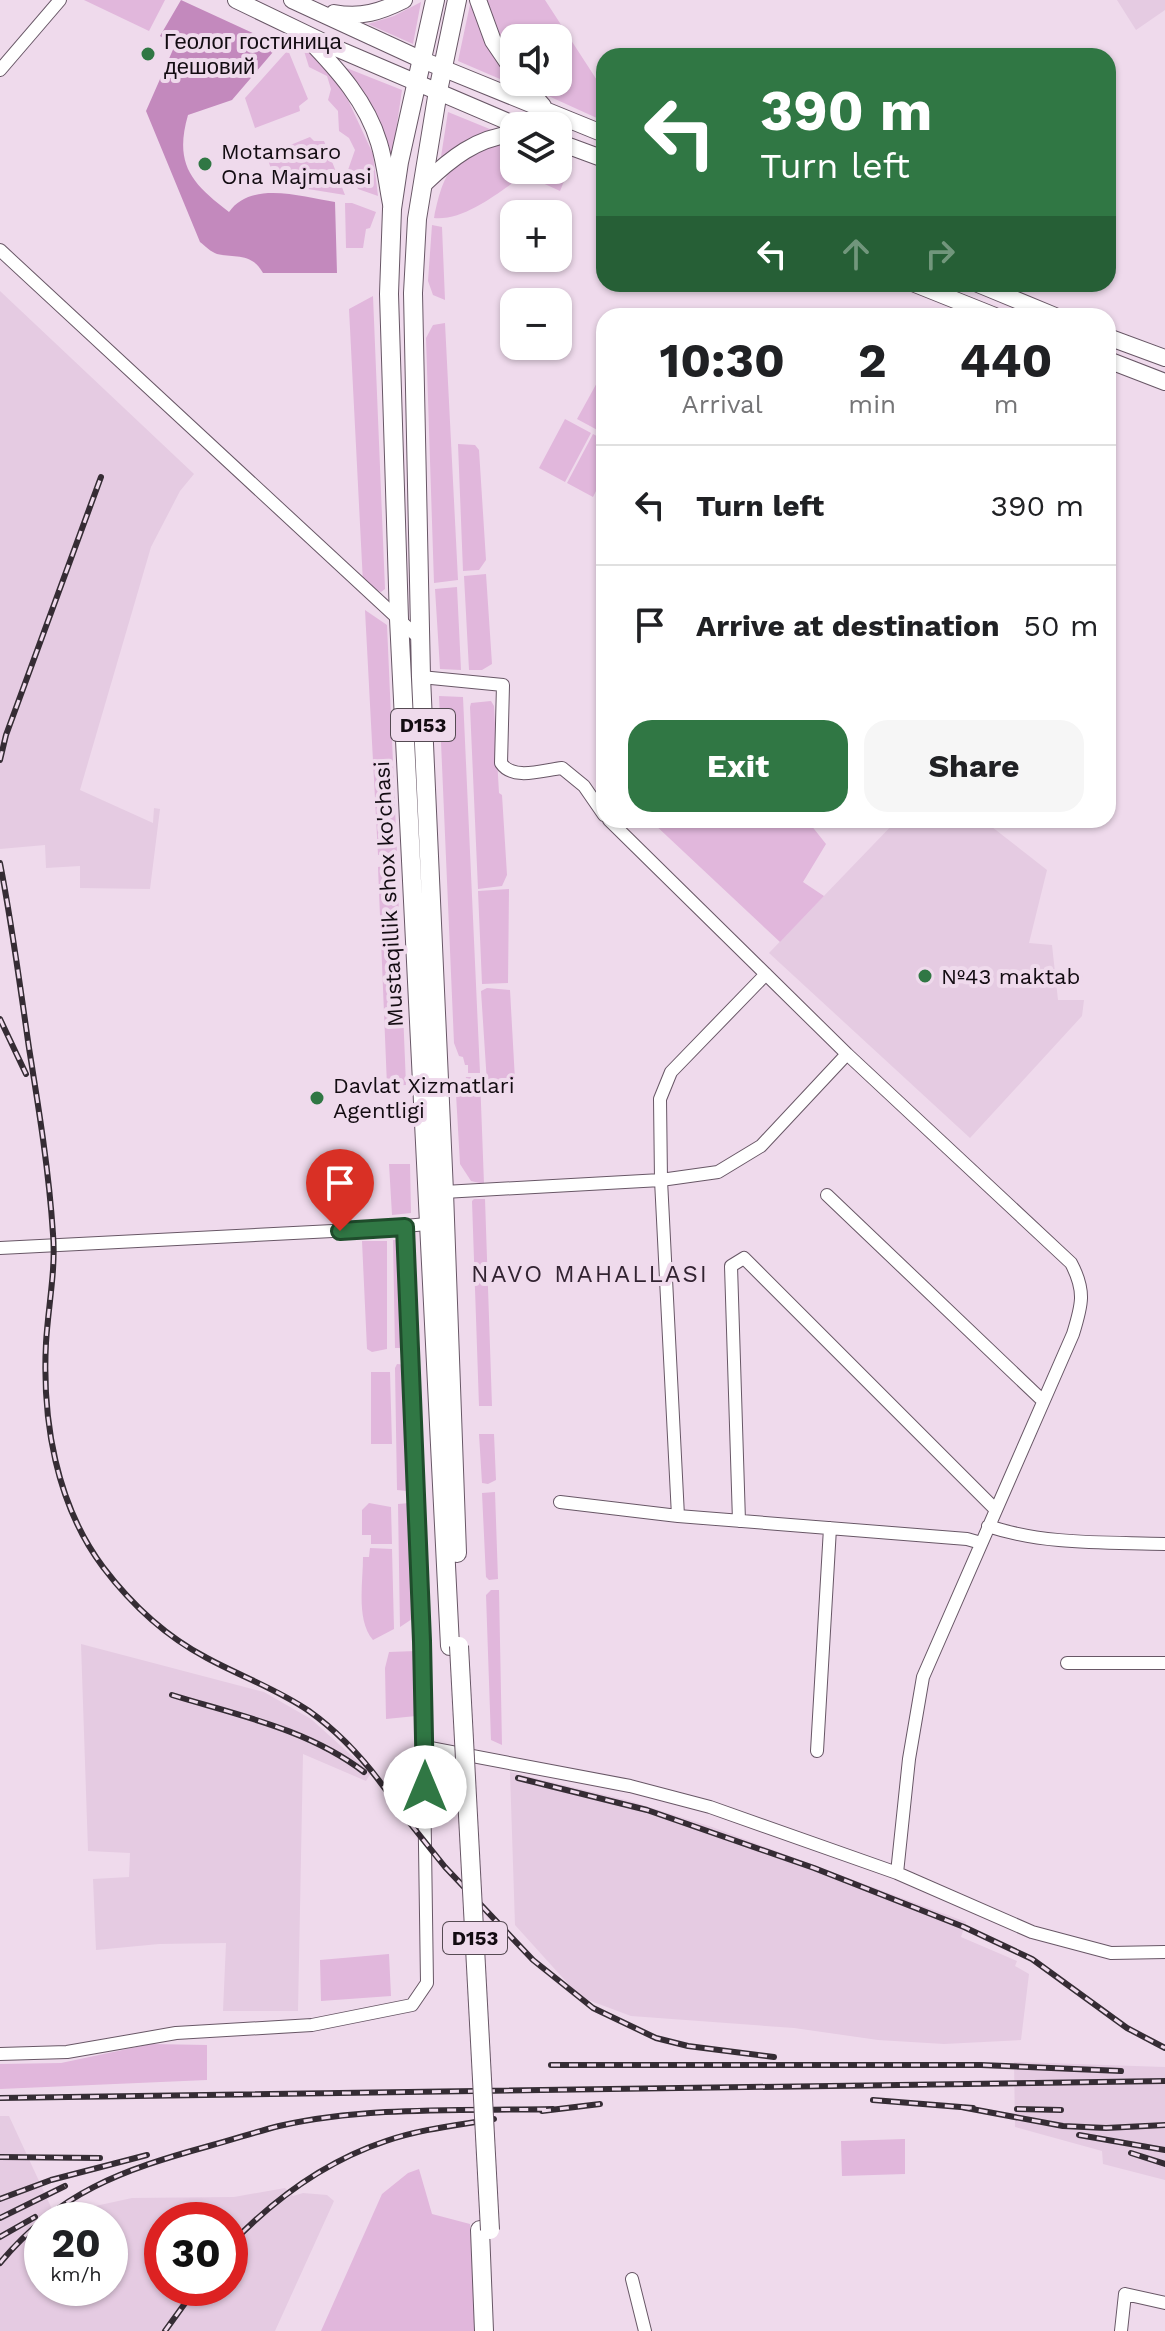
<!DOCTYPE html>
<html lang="en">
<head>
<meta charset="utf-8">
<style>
	body { margin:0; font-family:"Work Sans",sans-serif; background:#f6f6f6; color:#202124; height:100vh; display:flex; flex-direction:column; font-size:30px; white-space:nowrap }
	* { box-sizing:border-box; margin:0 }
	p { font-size:26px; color:#757577 }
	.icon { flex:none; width:44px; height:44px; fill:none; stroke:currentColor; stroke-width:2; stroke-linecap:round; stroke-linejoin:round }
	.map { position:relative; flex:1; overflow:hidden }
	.sheet { position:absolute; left:596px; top:308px; width:520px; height:520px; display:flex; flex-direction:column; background:#fff; border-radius:24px; box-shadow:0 2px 6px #0004 }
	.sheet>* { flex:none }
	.guide { position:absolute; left:596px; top:48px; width:520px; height:244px; border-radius:24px; box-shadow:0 2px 6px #0004; background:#307744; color:#fff; overflow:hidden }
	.tools { position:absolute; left:500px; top:24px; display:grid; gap:16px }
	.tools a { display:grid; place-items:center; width:72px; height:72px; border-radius:16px; background:#fff; box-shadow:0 2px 6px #0004; font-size:40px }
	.speed { position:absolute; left:24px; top:2202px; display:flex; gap:16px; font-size:40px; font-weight:700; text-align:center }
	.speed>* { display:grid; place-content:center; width:104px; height:104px; border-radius:50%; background:#fff; box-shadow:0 2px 6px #0004; line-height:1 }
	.speed small { font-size:20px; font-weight:400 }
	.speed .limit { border:12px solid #d22; background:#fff; color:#111 }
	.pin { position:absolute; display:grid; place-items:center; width:68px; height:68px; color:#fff; margin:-82px -34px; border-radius:50% 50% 50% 0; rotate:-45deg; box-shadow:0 0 8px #0007 }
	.pin .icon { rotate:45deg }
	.me { position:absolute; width:88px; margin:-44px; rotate:0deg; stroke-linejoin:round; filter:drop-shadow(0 0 6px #0008) }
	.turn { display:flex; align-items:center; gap:28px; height:168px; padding:0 32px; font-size:36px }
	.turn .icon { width:104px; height:104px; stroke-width:2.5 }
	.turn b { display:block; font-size:56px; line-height:68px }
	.lanes { display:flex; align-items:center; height:76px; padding:0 32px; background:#0003; justify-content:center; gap:40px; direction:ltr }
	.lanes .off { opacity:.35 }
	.eta { display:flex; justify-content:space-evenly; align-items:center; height:136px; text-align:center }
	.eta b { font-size:48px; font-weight:700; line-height:56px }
	.action { display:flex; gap:16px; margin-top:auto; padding:16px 32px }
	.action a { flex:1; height:92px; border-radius:24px; background:#307744; color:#fff; font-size:32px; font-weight:700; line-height:92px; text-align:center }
	.action a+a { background:#f6f6f6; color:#202124 }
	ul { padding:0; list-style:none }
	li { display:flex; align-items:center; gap:24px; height:120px; padding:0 32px; border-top:2px solid #e0e0e0 }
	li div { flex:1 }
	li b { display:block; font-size:30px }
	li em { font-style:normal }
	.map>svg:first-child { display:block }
	.built { fill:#e5cbe2; fill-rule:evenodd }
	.green { fill:#e1b7dc }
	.forest { fill:#c389bd }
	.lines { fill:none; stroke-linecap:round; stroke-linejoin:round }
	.minor-casing { stroke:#685766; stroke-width:14 }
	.secondary-casing { stroke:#685766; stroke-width:18 }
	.primary-casing { stroke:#685766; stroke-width:20 }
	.minor { stroke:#fff; stroke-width:12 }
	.secondary { stroke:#fff; stroke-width:16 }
	.primary { stroke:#fff; stroke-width:18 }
	.rail-casing { stroke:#352c34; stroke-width:6 }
	.rail { stroke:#efdaec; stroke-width:3; stroke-dasharray:9; stroke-linecap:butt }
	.primary-bridge-casing { stroke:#685766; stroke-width:20; stroke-linecap:butt }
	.primary-bridge { stroke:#fff; stroke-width:18 }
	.route-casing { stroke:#1f4d2c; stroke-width:20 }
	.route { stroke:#307744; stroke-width:14 }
	.poi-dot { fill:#307744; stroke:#efdaec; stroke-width:3 }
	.labels { text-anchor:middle; stroke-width:8; stroke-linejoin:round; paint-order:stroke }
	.shield { fill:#efdaec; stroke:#554a53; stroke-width:2 }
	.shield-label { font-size:20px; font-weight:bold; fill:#130c12 }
	.poi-label { font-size:22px; fill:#130c12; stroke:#efdaec; text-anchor:start }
	.street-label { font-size:22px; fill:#130c12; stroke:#efdaec }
	.neighbourhood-label { font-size:24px; letter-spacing:2px; fill:#322331; stroke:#efdaec }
</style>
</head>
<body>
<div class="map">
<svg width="1165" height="2331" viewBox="0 0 1165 2331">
	<rect width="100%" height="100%" fill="#efdaec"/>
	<path class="built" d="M1117 0H1165V10L1136 30Z
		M0 291 194 474 180 491 151 547 80 790 153 823 154 808 160 809 150 889 80 888V866L46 868 45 845 0 849Z
		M897 820H983L1047 870 1029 943 1052 945 1058 1000H1084L1082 1016 970 1138 769 953Z
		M81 1644 264 1692 311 1719 371 1773 366 1781 303 1754 298 2011H223L226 1943 159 1944 96 1950 93 1879 129 1877 130 1853 88 1851Z
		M510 1772 630 1801 712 1827 966 1922 961 1937 1017 1961 1015 1966 1029 1974 1021 2040 944 2044 878 2040 794 2028 631 2016 580 1997 515 1925Z
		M1014 2062 1165 2067V2180L1103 2164 1102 2151 1015 2127Z
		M0 2116H9L57 2220H42V2288H110V2220H71L77 2210 132 2198 234 2197 285 2188 293 2196 303 2193 327 2195 334 2201 275 2331H0ZM162 2220H230V2288H162Z"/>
	<path class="green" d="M84 0H165L149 31Z
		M471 0C483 36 494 58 519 87L458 61Z
		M484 0H545L604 91V104L599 119 544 94 532 82H558V38H514V61L502 45Z
		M421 2 413 44 368 24 394 16Z
		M288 50 308 99 299 106 300 111 255 128 245 98Z
		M304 51 316 54 327 67 348 100 373 154 378 196 358 189 348 170 355 150 349 138 339 131 338 111 328 100 331 89 327 76 309 67Z
		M339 65 402 90 392 158 370 102Z
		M448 112 497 132C469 137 460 143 440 163Z
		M310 137 314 141H324L345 195 277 184 266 155Z
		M508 142 514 143V170H558V157L572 162 560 191 525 175C499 191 466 221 434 218 445 164 455 156 508 142Z
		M345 203H352L376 212 370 228 366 229 363 248H346Z
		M432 225 442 227 445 300 433 295 428 281Z
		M373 296 385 589 381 592 363 583 349 309Z
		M445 323 458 580 434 583 426 338 433 325Z
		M604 370V430L603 433 577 419Z
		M565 419 591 433 565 482 539 468Z
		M593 434 604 440V475L593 497 567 483Z
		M458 444 475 445 479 450 486 560 479 570 463 571Z
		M486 574 492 664 482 670H469L464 576Z
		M457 587 461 670 440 669 435 589Z
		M365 610 387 625 397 854 378 855Z
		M439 696 463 697 480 1073H468V1065H465L463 1057 459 1056 454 1043Z
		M491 701 494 706 499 793 502 795 507 875 502 886 478 889 470 707 471 703Z
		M654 820H807L826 844 803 882 824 896 780 942 652 822Z
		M397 864 406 1085 387 1086 378 867Z
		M509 889 508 983 482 984 478 891Z
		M487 988 510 990 515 1080 487 1083 481 991Z
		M466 1077H480L484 1184 471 1181 460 1164 456 1094 460 1082 465 1081Z
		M389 1164H410L411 1213 392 1215Z
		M474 1199H485L492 1406H479L472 1201Z
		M393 1240H401L405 1348H395Z
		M362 1241H387V1349L372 1352 367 1349Z
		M397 1364 407 1365 410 1486 407 1491 397 1490 395 1368Z
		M371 1372H390L392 1444H371Z
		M479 1434H494L496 1480 488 1484 482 1483Z
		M495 1492 498 1579 489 1580 486 1577 482 1493Z
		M369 1503 391 1507 392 1544H371V1535H362V1510Z
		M409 1503 412 1508 418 1607 415 1617 400 1627 398 1504Z
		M370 1548 392 1549 394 1629 373 1640C356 1620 363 1583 363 1557H369Z
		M491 1590H499L502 1745 491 1740 486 1595Z
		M416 1651V1716L386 1719 385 1668 389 1652Z
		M389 1954 391 1996 321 2001 320 1960Z
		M151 2044 207 2045V2080L0 2089V2064L61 2063Z
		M905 2139V2174L842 2176 841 2141Z
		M419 2169 432 2214 470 2224 476 2331H321L382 2194 408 2173Z"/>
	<path class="forest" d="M181 0 279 45 232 100 188 115C174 164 191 183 229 212 251 180 303 197 335 202L337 273H263C252 252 233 258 217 254 211 252 205 246 200 242L146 111 175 45 160 36Z"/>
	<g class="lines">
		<g class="minor-casing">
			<path id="minor" d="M0 70 60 0
				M0 250 420 639
				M421 677 503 685 501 763C513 781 543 770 562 768L584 786 604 815
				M609 820 847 1054 1071 1263C1086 1291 1082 1305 1073 1334L923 1677 909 1759 897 1873
				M444 1192 661 1180 718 1172 761 1146 847 1054
				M827 1195 1042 1400
				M0 1248 372 1229 427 1224
				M560 1502 678 1516 967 1539 981 1543
				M678 1516 661 1180 660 1099 671 1072 766 974
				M739 1521 731 1266 744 1258 995 1509
				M988 1526C1045 1545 1105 1542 1165 1544
				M1067 1663H1165
				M425 1747 630 1786 710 1807 897 1873 1032 1932 1111 1953 1165 1952
				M817 1751 830 1528
				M0 2054 67 2052 176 2033 312 2025 412 2005 427 1983 422 1641 405 1227
				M632 2279 645 2331
				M1121 2331 1125 2294 1165 2303"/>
		</g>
		<g class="secondary-casing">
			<path id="secondary" d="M236 0 338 49 518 126
				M292 0 420 59 604 134
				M478 0 493 41 514 72
				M334 13C361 18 380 12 404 0
				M309 40C337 69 367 102 379 143 385 162 387 184 391 204
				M522 82 543 106
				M558 142 604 159
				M424 184C450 159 477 137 514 134
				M915 284 995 316
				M978 284 1055 316
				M1108 337 1165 358
				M1108 360 1165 382"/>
		</g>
		<g class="primary-casing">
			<path id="primary" d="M435 0 399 162 392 209 389 294 399 619 450 1646
				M457 1553 444 1192 421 677 413 293 417 219 438 91 457 0
				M480 2230 484 2331"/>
		</g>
		<use href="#minor" class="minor"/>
		<use href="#secondary" class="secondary"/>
		<use href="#primary" class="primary"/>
		<g class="rail-casing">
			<path id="rail" d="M0 760 6 735 101 477
				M0 863C12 924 20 986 29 1048 39 1110 49 1172 53 1234 56 1270 48 1307 46 1343 42 1420 56 1504 103 1567 131 1604 165 1636 207 1658 240 1676 277 1689 309 1711 344 1736 371 1767 395 1803
				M0 1019 26 1074
				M172 1695C237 1715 308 1729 364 1772
				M518 1778 647 1810 814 1868 964 1927 1032 1959 1127 2028 1165 2048
				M389 1797 445 1867 533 1960 593 2008 656 2038 688 2046 774 2057
				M551 2065H981L1121 2071
				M0 2098 1165 2081
				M873 2100 973 2108
				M961 2107 1063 2126 1106 2128 1165 2125
				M1017 2109 1061 2110
				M542 2111 600 2104
				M1079 2135 1165 2150
				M1131 2153 1165 2164
				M0 2157 100 2158
				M0 2199 51 2180 147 2155
				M0 2218 65 2186
				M0 2237 35 2217
				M230 2245C273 2200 326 2161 386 2141 420 2129 459 2125 494 2119
				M0 2263C59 2192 122 2170 209 2146 232 2140 255 2132 279 2126 368 2106 463 2111 553 2109
				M165 2331 196 2288"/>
		</g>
		<use href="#rail" class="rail"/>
		<g class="primary-bridge-casing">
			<path id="primary-bridge" d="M459 1646 490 2230"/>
		</g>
		<use href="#primary-bridge" class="primary-bridge"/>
	</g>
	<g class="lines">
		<g class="route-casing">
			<path id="route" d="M340 1231 405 1227 422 1641 425 1787"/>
		</g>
		<use href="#route" class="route"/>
	</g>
	<g class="poi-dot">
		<circle cx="148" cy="54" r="8"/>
		<circle cx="205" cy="164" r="8"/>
		<circle cx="925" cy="976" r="8"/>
		<circle cx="317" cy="1098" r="8"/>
	</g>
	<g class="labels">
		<g class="shield">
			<rect x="391" y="709" width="64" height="32" rx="6"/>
			<rect x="443" y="1922" width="64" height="32" rx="6"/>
		</g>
		<g class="shield-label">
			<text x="423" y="732">D153</text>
			<text x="475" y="1945">D153</text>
		</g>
		<g class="poi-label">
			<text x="164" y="49">Геолог гостиница<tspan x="164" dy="25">дешовий</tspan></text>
			<text x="221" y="159">Motamsaro<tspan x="221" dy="25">Ona Majmuasi</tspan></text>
			<text x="941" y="984">№43 maktab</text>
			<text x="333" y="1093">Davlat Xizmatlari<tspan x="333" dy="25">Agentligi</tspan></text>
		</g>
		<g class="street-label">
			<text transform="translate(388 894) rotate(-93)" y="8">Mustaqillik shox ko'chasi</text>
		</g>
		<g class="neighbourhood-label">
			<text x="590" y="1282">NAVO MAHALLASI</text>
		</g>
	</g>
</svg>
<div class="tools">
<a><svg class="icon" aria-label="sound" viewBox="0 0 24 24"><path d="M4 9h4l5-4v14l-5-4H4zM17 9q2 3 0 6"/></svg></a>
<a><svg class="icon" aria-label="layers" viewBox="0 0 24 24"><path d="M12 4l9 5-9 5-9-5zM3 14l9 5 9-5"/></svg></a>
<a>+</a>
<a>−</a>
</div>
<div class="speed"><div>20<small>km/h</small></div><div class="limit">30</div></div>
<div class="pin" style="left:340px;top:1231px;background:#d93025"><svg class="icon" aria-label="arrive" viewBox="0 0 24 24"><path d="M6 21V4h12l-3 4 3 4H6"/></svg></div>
<svg class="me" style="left:425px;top:1787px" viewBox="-20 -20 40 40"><circle r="19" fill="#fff"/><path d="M0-13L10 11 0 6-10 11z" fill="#307744"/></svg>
<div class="guide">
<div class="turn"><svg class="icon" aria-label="left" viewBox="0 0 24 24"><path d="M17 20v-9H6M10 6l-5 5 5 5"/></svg><div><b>390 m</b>Turn left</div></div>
<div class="lanes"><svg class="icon" aria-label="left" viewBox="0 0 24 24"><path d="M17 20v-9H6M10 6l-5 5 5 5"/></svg><svg class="icon off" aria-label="ahead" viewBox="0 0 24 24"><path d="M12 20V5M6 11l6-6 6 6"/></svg><svg class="icon off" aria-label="right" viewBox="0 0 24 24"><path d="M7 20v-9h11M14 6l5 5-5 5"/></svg></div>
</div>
<section class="sheet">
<div class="eta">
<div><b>10:30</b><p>Arrival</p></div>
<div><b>2</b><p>min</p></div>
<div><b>440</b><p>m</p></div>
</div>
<ul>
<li><svg class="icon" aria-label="left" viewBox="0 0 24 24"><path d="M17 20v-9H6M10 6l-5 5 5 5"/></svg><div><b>Turn left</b></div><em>390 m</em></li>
<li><svg class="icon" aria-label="arrive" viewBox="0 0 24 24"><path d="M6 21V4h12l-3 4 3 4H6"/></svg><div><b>Arrive at destination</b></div><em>50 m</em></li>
</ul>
<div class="action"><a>Exit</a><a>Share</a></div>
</section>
</div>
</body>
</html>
